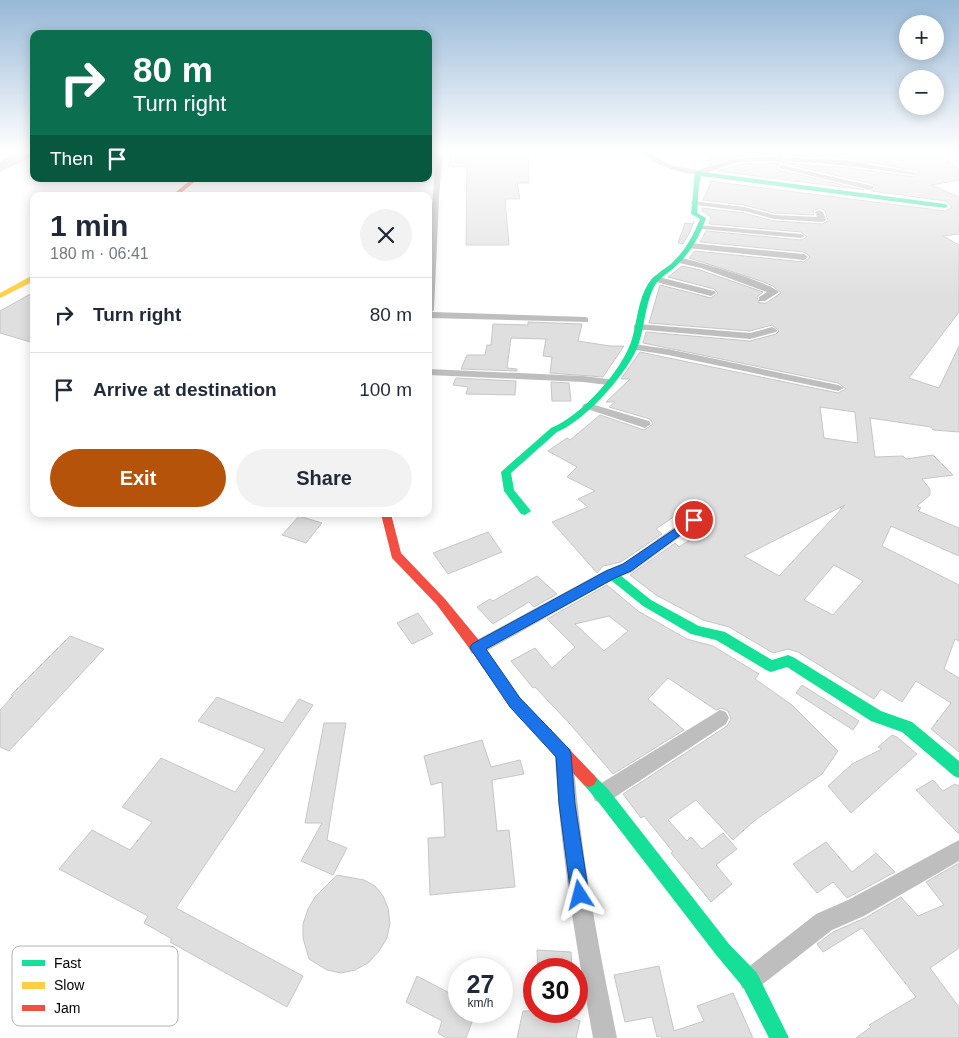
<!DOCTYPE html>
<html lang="en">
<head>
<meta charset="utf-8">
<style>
	body { margin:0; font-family:Helvetica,sans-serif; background:#f2f2f3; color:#1f2937; height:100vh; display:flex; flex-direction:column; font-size:19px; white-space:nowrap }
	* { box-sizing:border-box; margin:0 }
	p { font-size:16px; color:#747a83 }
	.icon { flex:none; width:28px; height:28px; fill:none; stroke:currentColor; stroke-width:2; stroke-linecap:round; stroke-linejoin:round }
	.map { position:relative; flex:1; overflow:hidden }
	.sheet { position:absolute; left:30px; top:192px; width:402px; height:325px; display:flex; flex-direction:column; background:#fff; border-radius:10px; box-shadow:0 2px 12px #0003 }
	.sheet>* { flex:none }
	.top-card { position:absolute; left:30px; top:30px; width:402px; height:152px; border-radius:10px; box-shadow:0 2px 12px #0003; background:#0b6e4f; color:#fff; overflow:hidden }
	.tools { position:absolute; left:899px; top:15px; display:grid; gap:10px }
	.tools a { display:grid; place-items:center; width:45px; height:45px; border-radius:50%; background:#fff; box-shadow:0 2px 12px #0003; font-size:25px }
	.speed { position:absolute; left:448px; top:958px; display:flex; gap:10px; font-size:25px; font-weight:700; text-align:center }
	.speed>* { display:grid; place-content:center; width:65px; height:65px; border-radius:50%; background:#fff; box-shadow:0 2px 12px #0003; line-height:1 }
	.speed small { font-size:12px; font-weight:400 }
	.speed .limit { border:8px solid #d22; background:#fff; color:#111 }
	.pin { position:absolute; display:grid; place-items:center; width:42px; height:42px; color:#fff; margin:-21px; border:2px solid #fff; border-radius:50%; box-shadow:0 1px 5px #0007 }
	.me { position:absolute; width:55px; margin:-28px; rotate:351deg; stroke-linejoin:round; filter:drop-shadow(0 0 4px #0008) }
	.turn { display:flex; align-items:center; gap:18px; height:105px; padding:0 20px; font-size:22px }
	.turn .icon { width:65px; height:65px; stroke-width:2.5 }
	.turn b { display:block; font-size:35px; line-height:42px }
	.then { display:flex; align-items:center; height:48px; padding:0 20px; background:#0003; gap:10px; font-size:19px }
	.round { display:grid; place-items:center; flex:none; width:52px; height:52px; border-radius:26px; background:#f2f2f3 }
	.overview { display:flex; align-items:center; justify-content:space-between; height:85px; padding:0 20px }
	h1 { font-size:30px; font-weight:600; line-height:38px }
	.button { display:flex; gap:10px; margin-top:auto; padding:10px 20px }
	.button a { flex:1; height:58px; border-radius:30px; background:#b45309; color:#fff; font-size:20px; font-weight:600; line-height:58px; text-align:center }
	.button a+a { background:#f2f2f3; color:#1f2937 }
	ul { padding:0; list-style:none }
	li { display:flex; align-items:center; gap:15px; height:75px; padding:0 20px; border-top:1px solid #e0e1e3 }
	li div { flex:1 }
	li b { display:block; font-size:19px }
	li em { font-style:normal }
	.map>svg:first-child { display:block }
	.water { fill:#bebebe }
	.building { fill:#dfdfdf; stroke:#c6c6c6; fill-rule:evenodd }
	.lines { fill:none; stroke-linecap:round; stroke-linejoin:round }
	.street { fill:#bebebe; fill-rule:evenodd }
	.fast { fill:#16e098; fill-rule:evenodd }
	.slow { fill:#ffcf43; fill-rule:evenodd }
	.jam { fill:#f24e42; fill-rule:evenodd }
	.route { fill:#1a73e8; stroke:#114b97 }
	.key { fill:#fff; stroke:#b2b2b2; stroke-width:1 }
	.key-label { font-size:14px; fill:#000 }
</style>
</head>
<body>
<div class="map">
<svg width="959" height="1038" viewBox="0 0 959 1038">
	<rect width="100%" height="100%" fill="#fff"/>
	<path class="water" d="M17 151H34V156L0 172V162Z"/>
	<path class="building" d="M452 151H528L529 183H517L520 199H505L509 245H466L467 167H448Z
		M714 151H780L772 155 739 156 709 165V154H714Z
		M792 151H934L959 169V180L932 185 959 197V234L943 236 959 245V312L909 378 939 388 959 346V432L933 430 931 427 870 418 875 457 903 456 906 459 933 455 953 475 922 479 930 489V495L917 506 921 508 918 511 959 528V556L891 526 882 546 959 585V641L955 639 944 669 959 678V752L931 729 951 703 916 681 902 702 881 689 874 699 798 652 788 649 773 653 729 627 703 620 656 595 630 575 675 543 679 547 712 525 688 507 656 529 662 534 621 562 603 566 597 573 552 522 588 507 578 499 595 491 567 477 577 467 548 451 567 438 570 440 600 415 644 430 653 424 650 419 609 407 615 402H606L630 379H621L640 352 838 393 846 389 838 383 643 343 646 332 750 341 776 334 779 331 772 325 750 331 649 323 660 285 711 298 718 293 714 289 668 277 682 266 700 270 763 292 757 297 759 303H766L781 293 773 286 761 281 689 258 695 251 804 262 810 257 804 252 700 242 706 231 801 240 807 237 801 232 709 224 711 217 702 211V208L744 213 774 221 822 224 828 221 825 211 820 208 813 211 814 215 774 213 744 205 703 200 711 182 709 181 945 211 952 207 945 201 871 191 876 189 873 184 782 163 850 168 914 177 919 173 917 171 844 158 787 155ZM820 407 855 412 858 443 824 438ZM845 505 779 576 744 556ZM834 565 863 581 833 615 804 600Z
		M780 163 777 166 779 170 864 190 717 171 742 164Z
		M694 221 690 232 683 244 678 243 685 223 693 224Z
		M34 292V343L0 333V311Z
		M528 322 582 324 578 341 610 346H624L603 377 550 373 552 357 543 356 546 339 511 338 507 368 517 369V371L461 369 467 355H485L487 345H491L493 324 528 325Z
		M456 378 516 381 515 395 466 394 468 387 453 385Z
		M551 382 569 383 571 401H552Z
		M299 516 322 523 306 543 282 535Z
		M488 532 502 552 448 574 433 553Z
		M537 576 557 594 534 607 529 602 493 624 477 607 490 599 493 601Z
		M607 585 638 611 687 639 713 646 759 674 755 679 792 705 838 751 822 774 754 821 733 840 696 800 668 820 687 841 691 837 702 849 723 833 737 849 716 865 732 884 711 902 671 853 673 852 644 816 641 818 623 794 727 726 731 719 728 711 721 708 716 710 668 678 648 699 684 730 613 774 570 724 535 687 533 688 511 661 535 648 552 668 575 647 547 619ZM609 616 628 631 604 651 575 624Z
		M418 613 433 634 412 644 397 623Z
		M70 636 104 649 9 751 0 747V710L13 696 11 695Z
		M802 685 859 721 853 730 796 693Z
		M217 697 283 723 299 699 313 705 176 908 303 976 287 1007 170 942 172 939 144 923 148 916 59 869 92 830 130 850 152 822 122 807 161 758 235 792 265 749 198 721Z
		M324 723H346L327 840 347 848 333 875 301 861 322 823H305Z
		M892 735 897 737 917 754 851 813 828 786 852 764 882 749 878 747Z
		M482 740 491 767 520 760 524 774 492 780 497 831 509 830 515 887 430 895 428 838 445 837 442 782 431 785 424 756Z
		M933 780 943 791 955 784 959 786V834L916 790Z
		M826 842 852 872 876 853 895 872 847 898 833 882 817 893 793 864Z
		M959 863V948L930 968 959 1007V1038H856L871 1027 869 1025 916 997 862 928 823 952 817 944 833 932 865 918 901 897 918 916 944 905 926 882Z
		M337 875 364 880 375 886 383 896 388 908 390 923 387 938 379 951 368 963 355 970 341 973 327 970 309 959 303 938V924L308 909 315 897Z
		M537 950 571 952 572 969H538Z
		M659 966 674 1031 704 1021 697 1006 733 993 753 1038H662L661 1036 657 1037 652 1017 625 1022 614 975Z
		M417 976 459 998V1011H476L466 1038H446L438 1033 442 1021 406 1002Z
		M523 1011H554L580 1021 576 1038H517Z"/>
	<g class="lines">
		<path class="street" d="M437 151H443L439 198 434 310 432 312 585 317 588 318V322L429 318V238Z
			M639 151H646L672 166 697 170 739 158 772 157 783 151H790L781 157 844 160 917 173 914 175C857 166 800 159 742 162 727 163 710 175 694 174 674 172 655 165 639 151Z
			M781 165 873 186 874 188 870 190 779 168V166Z
			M692 201 744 207 774 215 817 217 815 212 819 210 823 212 826 220 822 222 774 219 744 211 695 205 691 203Z
			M698 225 801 234 805 236 801 238 701 229 697 227Z
			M690 243 804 254 808 257 804 260 687 248 686 246Z
			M678 257C696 261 767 281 779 292L765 301H759V297L767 292 701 268 675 262 674 260Z
			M655 276 714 291 716 293 711 296 652 281 651 279Z
			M638 324 750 333 772 327 777 330 776 332 750 339 634 329V325Z
			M634 344 668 349 838 385 844 388 838 391 668 355 630 349 629 347 630 345Z
			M429 369 583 376 608 379 614 382 608 385 583 382 429 375Z
			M588 403 649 421 651 424 645 428 584 408 582 406 584 404Z
			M694 515 699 517 701 520 699 523 632 572 616 578 483 653 477 655 471 653 469 648 471 643 606 570 622 564 689 517Z
			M720 710 726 712 729 718 726 724 609 801 602 803 595 801 592 794 595 787Z
			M564 746 571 749 573 755C580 850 598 944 617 1038H593C576 944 560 850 555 755L557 749Z
			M959 840V861L864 916 832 930 758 988 750 991 742 988 739 980 742 972 816 914 848 900Z"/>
		<path class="fast" d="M695 171 945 204 948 206 945 208 701 176 699 184 697 213 706 218C700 236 690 253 676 266 669 273 658 278 654 287 645 304 645 325 639 343 630 371 585 421 557 432L511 473 514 490 531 511 525 515 521 514 504 491 501 472 551 428C580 417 623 370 632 339 637 322 638 300 648 284 654 275 663 270 671 264 685 251 693 236 700 219L691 214Z
			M611 569 615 571 651 600 699 626 725 632 772 660 788 655 793 657 881 711 912 722 959 761V778L954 776 902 732 871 721 787 667 771 672 766 670 716 640 691 634 643 606 607 577 605 574 607 571Z
			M589 773 594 775 608 789 729 944 757 973 789 1038H769L743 987 717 956 596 799 584 785 581 780 584 775Z"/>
		<path class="slow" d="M31 276H34V281L0 298V293Z"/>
		<path class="jam" d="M192 179H198L177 196H171Z
			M381 514H391L401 553 445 599 482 644 520 698 594 775 597 780 594 785 589 787 584 785 510 706 472 652 437 605 392 558Z"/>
	</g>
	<linearGradient id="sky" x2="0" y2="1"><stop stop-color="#97b8d7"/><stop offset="0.51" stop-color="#fff"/><stop offset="1" stop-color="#fff" stop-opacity="0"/></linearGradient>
	<rect width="959" height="296" fill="url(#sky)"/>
	<path class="route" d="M694 516 698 517 699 520 698 522 631 571 615 578 486 649 520 698 569 749 571 754 575 804 589 895 586 901 580 904 574 901 571 895 559 804 556 757 510 707 470 648 472 644 606 571 623 564Z"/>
	<rect x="12" y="946" width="166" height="80" rx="8" class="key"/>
	<rect x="22" y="960" width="23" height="6" fill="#16e098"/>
	<rect x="22" y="982" width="23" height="7" fill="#ffcf43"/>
	<rect x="22" y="1005" width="23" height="6" fill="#f24e42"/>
	<g class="key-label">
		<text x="54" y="968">Fast</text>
		<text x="54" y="990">Slow</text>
		<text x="54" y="1013">Jam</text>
	</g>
</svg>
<div class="tools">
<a>+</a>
<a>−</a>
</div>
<div class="speed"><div>27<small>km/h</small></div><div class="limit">30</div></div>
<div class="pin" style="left:694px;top:520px;background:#d93025"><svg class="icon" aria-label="arrive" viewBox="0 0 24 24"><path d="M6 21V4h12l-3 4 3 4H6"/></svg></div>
<svg class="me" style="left:580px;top:895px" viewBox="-20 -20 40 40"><path d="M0-17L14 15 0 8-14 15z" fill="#1a73e8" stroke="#fff" stroke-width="4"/></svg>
<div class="top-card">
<div class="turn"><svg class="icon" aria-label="right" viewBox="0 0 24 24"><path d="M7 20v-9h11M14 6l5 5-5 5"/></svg><div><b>80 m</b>Turn right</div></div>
<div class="then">Then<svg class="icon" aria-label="arrive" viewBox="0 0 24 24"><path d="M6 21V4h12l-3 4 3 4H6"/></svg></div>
</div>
<section class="sheet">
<div class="overview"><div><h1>1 min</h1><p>180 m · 06:41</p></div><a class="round"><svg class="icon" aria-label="close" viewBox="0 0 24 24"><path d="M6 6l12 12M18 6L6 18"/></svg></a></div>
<ul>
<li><svg class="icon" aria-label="right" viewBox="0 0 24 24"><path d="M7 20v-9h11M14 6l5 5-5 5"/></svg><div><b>Turn right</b></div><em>80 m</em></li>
<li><svg class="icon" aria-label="arrive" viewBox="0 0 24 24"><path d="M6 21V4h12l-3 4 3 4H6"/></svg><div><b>Arrive at destination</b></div><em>100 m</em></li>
</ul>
<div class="button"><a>Exit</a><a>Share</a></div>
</section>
</div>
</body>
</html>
